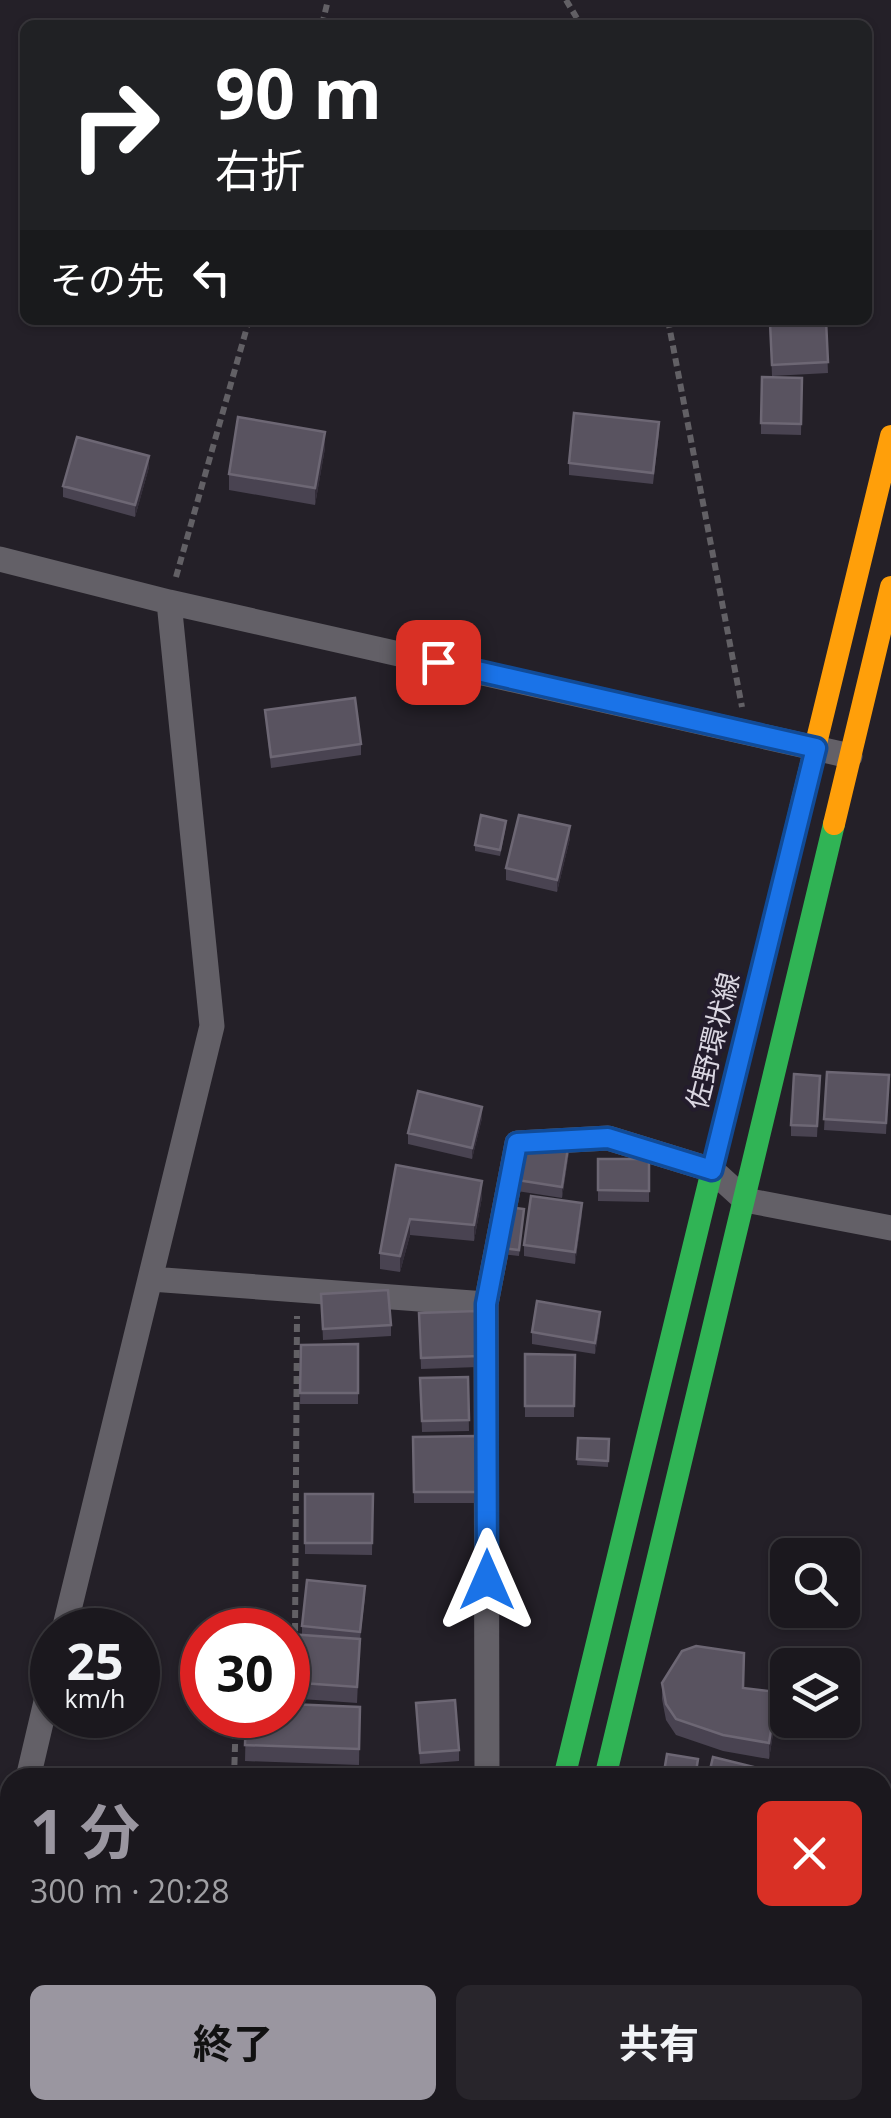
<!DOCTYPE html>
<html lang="ja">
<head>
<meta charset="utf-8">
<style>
	body { margin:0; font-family:"Open Sans","Noto Sans JP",sans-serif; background:#28252b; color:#f1f3f6; height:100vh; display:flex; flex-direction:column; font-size:38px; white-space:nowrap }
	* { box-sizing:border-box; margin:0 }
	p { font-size:32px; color:#a0a0a4 }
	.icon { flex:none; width:55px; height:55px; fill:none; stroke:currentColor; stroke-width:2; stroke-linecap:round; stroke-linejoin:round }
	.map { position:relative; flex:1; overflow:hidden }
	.side { position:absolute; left:0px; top:1768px; width:892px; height:352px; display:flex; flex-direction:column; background:#1b181e; border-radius:30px 30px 0 0; box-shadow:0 2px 8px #0004,0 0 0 2px #39373c }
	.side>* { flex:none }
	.banner { position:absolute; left:20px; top:20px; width:852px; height:305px; border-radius:15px; box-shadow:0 2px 8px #0004,0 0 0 2px #39373c; background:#202124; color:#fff; overflow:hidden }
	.fabs { position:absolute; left:770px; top:1538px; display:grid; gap:20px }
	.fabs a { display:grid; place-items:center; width:90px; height:90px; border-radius:15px; background:#1b181e; box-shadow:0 2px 8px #0004,0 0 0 2px #39373c; font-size:50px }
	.speed { position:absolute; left:30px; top:1608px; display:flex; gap:20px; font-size:50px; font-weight:700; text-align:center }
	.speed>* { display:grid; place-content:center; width:130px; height:130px; border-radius:50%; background:#1b181e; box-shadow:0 2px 8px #0004,0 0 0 2px #39373c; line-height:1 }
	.speed small { font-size:25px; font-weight:400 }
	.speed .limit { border:15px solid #d22; background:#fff; color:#111 }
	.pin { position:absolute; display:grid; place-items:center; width:85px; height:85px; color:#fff; margin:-42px; border-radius:20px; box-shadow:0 5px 15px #0006 }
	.me { position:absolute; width:110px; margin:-55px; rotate:0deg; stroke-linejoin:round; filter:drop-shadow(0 0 8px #0008) }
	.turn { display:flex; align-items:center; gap:35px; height:210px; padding:0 30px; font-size:45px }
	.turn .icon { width:130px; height:130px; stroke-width:2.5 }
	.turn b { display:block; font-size:70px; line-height:85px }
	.then { display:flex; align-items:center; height:95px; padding:0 30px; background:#0003; gap:20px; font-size:38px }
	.round { display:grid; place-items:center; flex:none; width:105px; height:105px; border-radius:15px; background:#28252b }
	.overview { display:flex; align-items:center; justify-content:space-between; height:170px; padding:0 30px }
	h1 { font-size:60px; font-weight:700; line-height:75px; color:#9a96a0 }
	.primary-button { display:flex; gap:20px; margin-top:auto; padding:20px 30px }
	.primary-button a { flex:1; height:115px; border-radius:15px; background:#9a96a0; color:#111; font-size:40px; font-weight:700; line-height:115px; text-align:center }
	.primary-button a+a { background:#28252b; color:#f1f3f6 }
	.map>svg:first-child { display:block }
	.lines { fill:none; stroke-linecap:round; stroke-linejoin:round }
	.path { stroke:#626065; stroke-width:6; stroke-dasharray:8 5; stroke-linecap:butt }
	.street { stroke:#636067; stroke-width:25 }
	.fast { stroke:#30b455; stroke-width:22 }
	.slow { stroke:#ff9f0a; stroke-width:22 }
	.jam { stroke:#e5322d; stroke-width:22 }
	.wall { fill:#494351 }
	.shaded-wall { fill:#342e3a }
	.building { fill:#595360; stroke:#6d6774; stroke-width:2.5 }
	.route-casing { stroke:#114b97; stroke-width:25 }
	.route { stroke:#1a73e8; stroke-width:18 }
	.labels { text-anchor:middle; stroke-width:8; stroke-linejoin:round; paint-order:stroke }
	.street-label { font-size:28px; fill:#dad6e1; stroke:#231c2c }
</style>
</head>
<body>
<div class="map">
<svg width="891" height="2118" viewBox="0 0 891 2118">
	<rect width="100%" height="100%" fill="#242028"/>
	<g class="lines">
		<path class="path" d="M566 0 581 25
			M322 25 328 0
			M668 320 742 707
			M176 577 249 320
			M288 1637H295L297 1316
			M234 1778 236 1715"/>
		<path class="street" d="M0 559 169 602 850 756
			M151 1279 486 1304
			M64 1630 212 1026 169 602
			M28 1778 52 1676
			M487 1778 486 1304 517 1143 608 1138 712 1170 745 1200 891 1228
			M0 1890 10 1849
			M882 1981 891 1978
			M0 2021 10 2024
			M695 2110 696 2118"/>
		<path class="fast" d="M564 1778 800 809
			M605 1778 834 824
			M523 2118 525 2110"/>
		<path class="slow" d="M800 809 891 436
			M834 824 891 587"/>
		<path class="jam" d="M481 2118 483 2110"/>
	</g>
	<path class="wall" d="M826 320 828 373 772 376 770 323Z
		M802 378 801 435 761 434V423Z
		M659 433 653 484 569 475V463Z
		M325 448 315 505 229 490V474Z
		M149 467 135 517 63 497V486Z
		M265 710 361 744V755L271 768Z
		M506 826 500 856 475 851V845Z
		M570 838 557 892 506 880V868Z
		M827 1072 889 1075 886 1134 824 1130Z
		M820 1076 817 1137 791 1136V1125Z
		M482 1118 472 1159 408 1144V1133Z
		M569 1152 562 1198 517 1191V1180Z
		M598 1159H649V1202L598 1201Z
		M396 1165 482 1197 474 1241 410 1235 400 1272 380 1269V1253Z
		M524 1209 519 1256 502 1254V1248Z
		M582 1214 575 1264 524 1256V1245Z
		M321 1294 391 1325V1336L323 1340Z
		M477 1311 478 1367 421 1369 419 1313Z
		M600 1323 595 1354 532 1344V1332Z
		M358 1344V1404H300L301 1345Z
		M525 1354 575 1355 574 1417H525Z
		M468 1377 469 1431 422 1432 420 1378Z
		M477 1436V1503H414L413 1437Z
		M578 1438 609 1439 608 1467 577 1465Z
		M305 1494H373L372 1555 305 1554Z
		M365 1597 360 1639 357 1703 288 1698V1634L302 1635V1626Z
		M662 1683 743 1688 777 1709 769 1759 723 1751 676 1735 666 1720 662 1699Z
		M416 1703 459 1750V1761L420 1764Z
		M360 1707 359 1765 245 1761 246 1715Z"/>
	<path class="shaded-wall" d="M325 432V448L315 505V488Z
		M149 456V467L135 517V505Z
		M570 826V838L557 892V880Z
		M482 1107V1118L472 1159V1148Z
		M569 1141V1152L562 1198V1187Z
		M482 1181V1197L474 1241V1225Z
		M582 1203V1214L575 1264V1252Z
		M410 1219V1235L400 1272V1256Z
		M600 1312V1323L595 1354V1343Z
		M777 1692V1709L769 1759V1743Z"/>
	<path class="building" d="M826 320 828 362 772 365 770 323Z
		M762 377 802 378 801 424 761 423Z
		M574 413 659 422 653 473 569 463Z
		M238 417 325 432 315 488 229 474Z
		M77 437 149 456 135 505 63 486Z
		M355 698 361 744 271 757 265 710Z
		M481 815 506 821 500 850 475 845Z
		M519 815 570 826 557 880 506 868Z
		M827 1072 889 1075 886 1123 824 1119Z
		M794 1074 820 1076 817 1126 791 1125Z
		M418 1091 482 1107 472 1148 408 1133Z
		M524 1135 569 1141 562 1187 517 1180Z
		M598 1159H649V1191L598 1190Z
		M396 1165 482 1181 474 1225 410 1219 400 1256 380 1253Z
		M531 1196 582 1203 575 1252 524 1245Z
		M507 1207 524 1209 519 1250 502 1248Z
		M388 1290 391 1325 323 1329 321 1294Z
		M537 1301 600 1312 595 1343 532 1332Z
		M477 1311 478 1356 421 1358 419 1313Z
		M358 1344V1393H300L301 1345Z
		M525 1354 575 1355 574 1406H525Z
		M468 1377 469 1420 422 1421 420 1378Z
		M477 1436V1492H414L413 1437Z
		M578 1438 609 1439 608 1461 577 1459Z
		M305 1494H373L372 1543H305Z
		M307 1580 365 1586 360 1632 302 1626Z
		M288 1634 360 1639 357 1687 288 1682Z
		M696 1646 744 1653 743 1688 777 1692 769 1743 723 1735 676 1719 666 1704 662 1683 682 1651Z
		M455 1700 459 1750 420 1753 416 1703Z
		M288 1704 360 1707 359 1749 245 1745 246 1715H288Z
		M667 1754 698 1759 695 1778H663Z
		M713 1757 778 1773 777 1778H708Z
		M543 2110H684L685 2118H544Z"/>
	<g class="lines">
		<g class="route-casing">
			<path id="route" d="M438 662 816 748 712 1170 608 1138 517 1143 486 1304 487 1580"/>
		</g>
		<use href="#route" class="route"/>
	</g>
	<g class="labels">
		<g class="street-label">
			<text transform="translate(713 1041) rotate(-76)" y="10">佐野環状線</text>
		</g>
	</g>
</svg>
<div class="fabs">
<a><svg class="icon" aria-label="search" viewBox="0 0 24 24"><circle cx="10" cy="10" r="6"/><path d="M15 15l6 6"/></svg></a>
<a><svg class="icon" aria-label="layers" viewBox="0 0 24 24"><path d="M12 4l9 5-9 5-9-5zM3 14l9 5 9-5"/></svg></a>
</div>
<div class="speed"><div>25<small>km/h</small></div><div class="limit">30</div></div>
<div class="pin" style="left:438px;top:662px;background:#d93025"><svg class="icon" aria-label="arrive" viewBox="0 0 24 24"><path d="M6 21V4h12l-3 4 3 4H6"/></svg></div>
<svg class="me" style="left:487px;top:1580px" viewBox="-20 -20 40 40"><path d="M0-17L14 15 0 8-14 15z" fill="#1a73e8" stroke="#fff" stroke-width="4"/></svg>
<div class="banner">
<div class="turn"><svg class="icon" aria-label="right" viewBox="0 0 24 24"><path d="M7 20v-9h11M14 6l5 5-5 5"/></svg><div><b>90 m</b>右折</div></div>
<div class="then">その先<svg class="icon" aria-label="left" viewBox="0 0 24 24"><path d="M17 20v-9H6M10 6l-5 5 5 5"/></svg></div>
</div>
<section class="side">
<div class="overview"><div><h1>1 分</h1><p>300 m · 20:28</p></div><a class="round" style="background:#d93025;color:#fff"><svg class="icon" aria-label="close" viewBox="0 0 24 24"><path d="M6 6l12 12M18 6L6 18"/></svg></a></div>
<div class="primary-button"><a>終了</a><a>共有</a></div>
</section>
</div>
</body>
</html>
